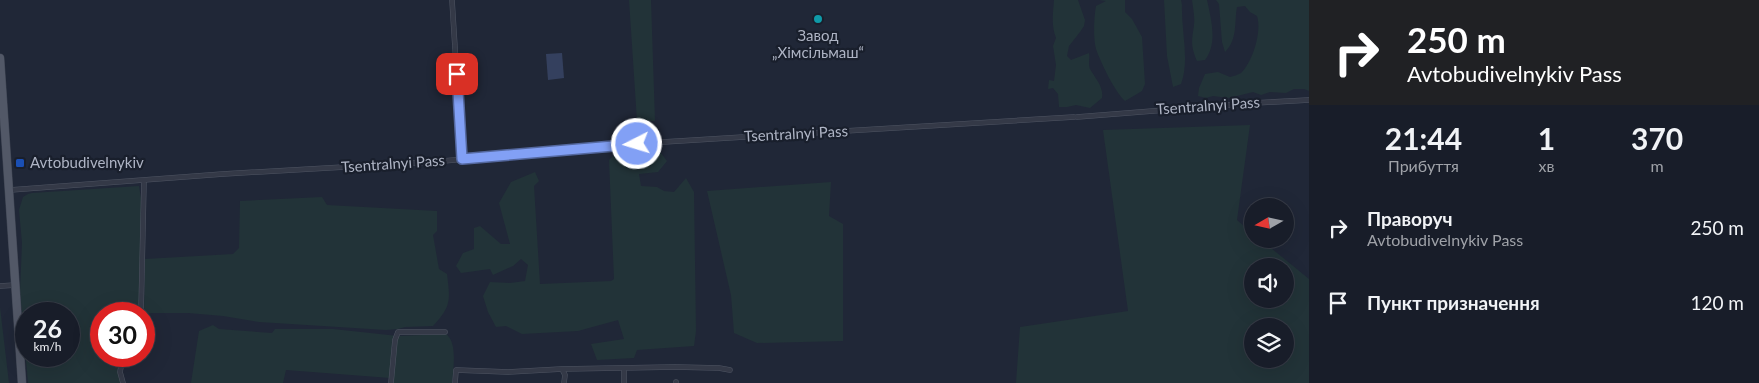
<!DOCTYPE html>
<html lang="uk">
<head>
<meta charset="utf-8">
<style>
	body { margin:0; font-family:Lato,sans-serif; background:#212631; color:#f1f3f6; height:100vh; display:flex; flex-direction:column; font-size:19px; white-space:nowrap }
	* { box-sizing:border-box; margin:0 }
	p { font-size:16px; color:#9fa2a8 }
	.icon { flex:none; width:28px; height:28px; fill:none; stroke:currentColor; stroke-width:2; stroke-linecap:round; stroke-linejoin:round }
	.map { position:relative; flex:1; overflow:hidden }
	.panel { display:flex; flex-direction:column; background:#181d29; width:450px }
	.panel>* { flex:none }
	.hud { background:#202124; color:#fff; overflow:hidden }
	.needle { width:32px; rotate:261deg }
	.controls { position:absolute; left:1244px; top:198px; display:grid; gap:10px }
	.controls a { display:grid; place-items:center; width:50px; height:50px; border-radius:50%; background:#181d29; box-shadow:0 5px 20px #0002,0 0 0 1px #363b46; font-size:25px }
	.speed { position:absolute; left:15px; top:302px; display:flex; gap:10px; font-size:25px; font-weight:700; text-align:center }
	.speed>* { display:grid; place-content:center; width:65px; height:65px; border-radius:50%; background:#181d29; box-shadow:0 5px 20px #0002,0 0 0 1px #363b46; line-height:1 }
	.speed small { font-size:12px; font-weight:400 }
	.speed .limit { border:8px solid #d22; background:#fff; color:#111 }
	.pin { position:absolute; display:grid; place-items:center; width:42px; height:42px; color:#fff; margin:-21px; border-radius:10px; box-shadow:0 2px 8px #0006 }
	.me { position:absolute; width:55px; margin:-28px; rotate:265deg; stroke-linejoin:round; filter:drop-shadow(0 0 4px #0008) }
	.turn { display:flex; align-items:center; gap:18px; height:105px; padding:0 15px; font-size:22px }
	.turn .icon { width:65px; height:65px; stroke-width:2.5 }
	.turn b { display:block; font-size:35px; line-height:42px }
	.eta { display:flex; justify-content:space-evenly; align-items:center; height:85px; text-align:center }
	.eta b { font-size:30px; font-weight:700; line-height:35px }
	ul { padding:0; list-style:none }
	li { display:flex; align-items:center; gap:15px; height:75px; padding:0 15px }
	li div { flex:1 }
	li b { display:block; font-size:19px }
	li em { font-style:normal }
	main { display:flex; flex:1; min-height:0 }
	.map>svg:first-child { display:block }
	.green { fill:#223338; fill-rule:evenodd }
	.water { fill:#34405e }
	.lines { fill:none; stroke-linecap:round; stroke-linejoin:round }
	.street-casing { stroke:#4e5462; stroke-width:5.5 }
	.primary-casing { stroke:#3d4351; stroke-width:9 }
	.street { stroke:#343947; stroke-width:4.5 }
	.primary { stroke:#525867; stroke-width:8 }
	.route-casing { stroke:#54689f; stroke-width:12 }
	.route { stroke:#82a0f5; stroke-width:9 }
	.culture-dot { fill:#0f9aa8; stroke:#191f2c; stroke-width:2 }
	.transit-dot { fill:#1a4fb4; stroke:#191f2c; stroke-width:2 }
	.labels { text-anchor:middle; stroke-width:4.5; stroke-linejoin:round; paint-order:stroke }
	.poi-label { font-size:15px; fill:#aeb4c4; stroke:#191f2c }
	.street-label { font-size:15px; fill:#aeb4c4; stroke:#191f2c }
</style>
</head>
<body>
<main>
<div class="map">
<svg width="1309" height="383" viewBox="0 0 1309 383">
	<rect width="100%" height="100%" fill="#202737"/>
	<path class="green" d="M629 0H651L655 121H637Z
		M1054 0H1078L1085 20 1084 26 1080 32 1069 46 1067 56 1071 60 1089 53C1090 58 1088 64 1090 69 1095 78 1104 87 1102 98L1090 108 1076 105 1067 107H1059L1058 94 1053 88 1048 89 1049 80 1054 81 1056 65 1053 46 1056 38C1051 25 1053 14 1054 0Z
		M1099 0H1125V12L1132 19 1142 37 1145 84 1142 91 1125 101C1115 92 1101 63 1096 49 1093 38 1094 17 1096 6L1106 1Z
		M1164 0H1181L1182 5C1181 31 1190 60 1181 84L1173 87 1167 56Z
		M1192 0H1207C1211 19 1218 43 1205 60L1197 61C1190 45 1192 40 1194 25 1195 17 1193 8 1192 0Z
		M1216 0H1309V91L1304 89H1294L1286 93 1270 92 1261 95 1253 92 1229 98 1213 96 1206 98 1198 96 1199 88 1205 74 1218 72 1230 77C1233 76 1238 75 1241 73 1253 61 1262 31 1257 16L1250 12 1245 6 1237 7C1234 23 1238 39 1225 52L1222 42 1219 4Z
		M1250 125 1237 220 1252 233V239H1260L1309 279V383H1016L1020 327 1128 311 1103 130ZM1252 266H1285V299H1252ZM1252 326H1285V359H1252Z
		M658 149 667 161 658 172 639 174 641 186 657 187 664 191 674 192 686 178 694 192 696 331 694 346 637 350 634 358 597 360 591 344 624 339 618 320 578 331 522 334 506 326 496 327 488 312 483 296 490 282 510 283 525 281 528 265 521 259 513 266 493 275 490 269 461 273 456 266 463 253 474 249V228L480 226 501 244H510L499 203 511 182 535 172 539 181 534 186 540 284 611 281 614 279 609 160 616 153Z
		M831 182 829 216 843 224V341L757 343 734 333 731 295 707 191Z
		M139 186 142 205 140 314H101V356H122L121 383H28L20 291 22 243 19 210 23 197 28 194 32 193ZM26 314H69V356H26Z
		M322 197 327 205 437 211V231L433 235 439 269 447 274C450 299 452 306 433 326L405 327 398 329 386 330 259 322 223 316 188 313H153L144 314 145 259 233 254 239 248 240 201Z
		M0 307 9 383H0Z
		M213 325 219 329 272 333 275 329H333L398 336 446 334C458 343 453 370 452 383H391L390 378 286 370 283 383H191L199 331Z"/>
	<path class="water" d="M562 53 564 78 548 80 546 54Z"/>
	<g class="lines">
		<g class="street-casing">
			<path id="street" d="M452 0 462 159
				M1077 117 1254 103 1309 100
				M10 190 223 174 431 162 663 142 1074 117
				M0 286 16 285
				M141 314 144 180
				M624 368V383
				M562 369 565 375 564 383
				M676 382V383
				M123 383 120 372 123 356
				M391 383 395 340 398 332H445
				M455 383 456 370 508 372 562 369 675 367 719 368 730 370"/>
		</g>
		<g class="primary-casing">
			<path id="primary" d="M0 58 22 383"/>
		</g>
		<use href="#street" class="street"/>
		<use href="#primary" class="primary"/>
	</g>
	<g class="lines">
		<g class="route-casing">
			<path id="route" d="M457 74 462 159 637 144"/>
		</g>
		<use href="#route" class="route"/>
	</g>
	<circle class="culture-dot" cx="818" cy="19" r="5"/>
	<rect class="transit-dot" x="15" y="158" width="10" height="10" rx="2.5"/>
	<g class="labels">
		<g class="poi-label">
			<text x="818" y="41">Завод<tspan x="818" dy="17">„Хімсільмаш“</tspan></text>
			<text x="30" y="168" text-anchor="start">Avtobudivelnykiv</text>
		</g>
		<g class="street-label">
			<text transform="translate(1208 106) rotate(-4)" y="5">Tsentralnyi Pass</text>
			<text transform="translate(796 134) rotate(-3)" y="5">Tsentralnyi Pass</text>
			<text transform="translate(393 164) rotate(-4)" y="5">Tsentralnyi Pass</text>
		</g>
	</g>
</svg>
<div class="controls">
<a><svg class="needle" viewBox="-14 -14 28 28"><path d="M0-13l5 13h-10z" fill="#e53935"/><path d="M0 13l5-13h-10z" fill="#9fa2a8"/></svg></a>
<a><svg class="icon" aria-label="sound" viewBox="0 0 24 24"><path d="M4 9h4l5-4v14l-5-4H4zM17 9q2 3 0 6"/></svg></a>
<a><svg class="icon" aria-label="layers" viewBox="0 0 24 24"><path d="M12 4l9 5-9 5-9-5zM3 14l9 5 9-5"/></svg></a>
</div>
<div class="speed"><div>26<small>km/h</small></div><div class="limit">30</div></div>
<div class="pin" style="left:457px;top:74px;background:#d93025"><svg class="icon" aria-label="arrive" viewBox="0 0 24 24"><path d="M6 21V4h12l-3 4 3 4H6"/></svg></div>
<svg class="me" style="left:637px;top:144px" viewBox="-20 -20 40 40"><circle r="17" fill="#82a0f5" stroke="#fff" stroke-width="3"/><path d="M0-11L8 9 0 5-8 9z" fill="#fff"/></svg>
</div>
<section class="panel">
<div class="hud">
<div class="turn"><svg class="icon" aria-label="right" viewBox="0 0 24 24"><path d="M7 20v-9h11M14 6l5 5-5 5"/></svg><div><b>250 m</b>Avtobudivelnykiv Pass</div></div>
</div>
<div class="eta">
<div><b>21:44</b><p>Прибуття</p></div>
<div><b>1</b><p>хв</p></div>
<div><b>370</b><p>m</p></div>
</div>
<ul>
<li><svg class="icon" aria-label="right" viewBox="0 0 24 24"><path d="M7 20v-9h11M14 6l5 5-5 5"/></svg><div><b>Праворуч</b><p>Avtobudivelnykiv Pass</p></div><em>250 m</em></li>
<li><svg class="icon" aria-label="arrive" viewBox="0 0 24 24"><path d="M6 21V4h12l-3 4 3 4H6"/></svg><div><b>Пункт призначення</b></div><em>120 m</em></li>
</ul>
</section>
</main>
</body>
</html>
